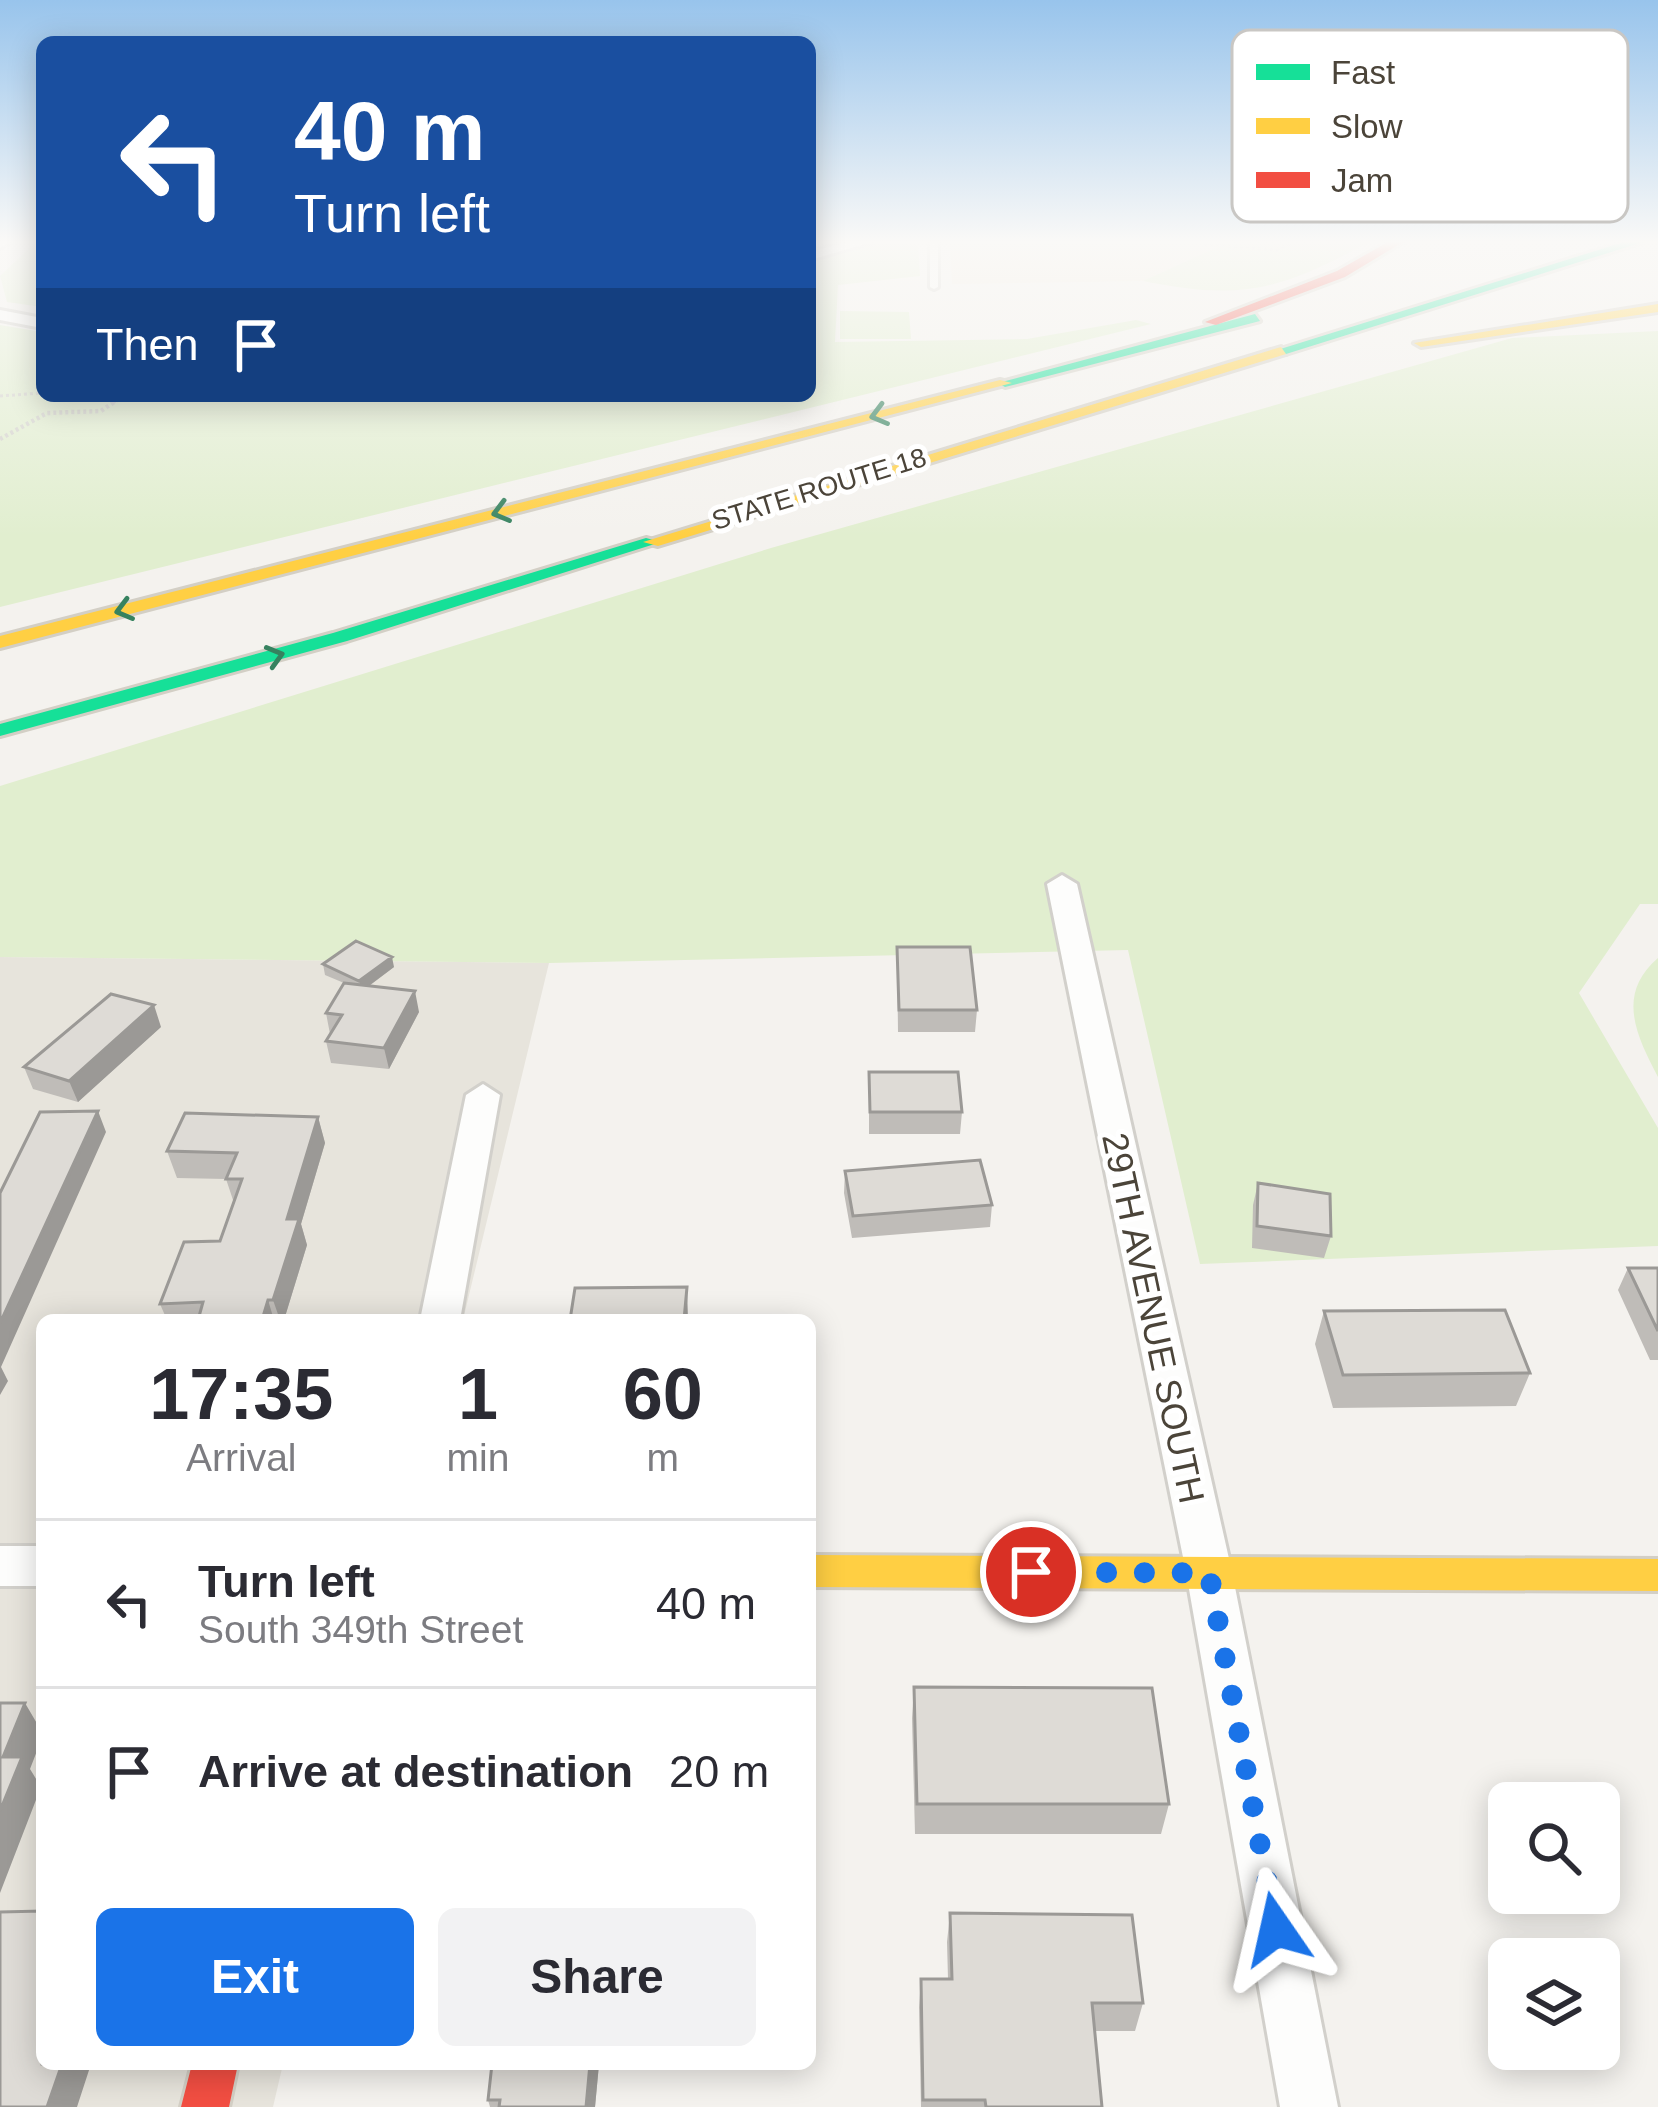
<!DOCTYPE html>
<html lang="en">
<head>
<meta charset="utf-8">
<style>
	body { margin:0; font-family:Helvetica,sans-serif; background:#f2f2f3; color:#2b2b33; height:100vh; display:flex; flex-direction:column; font-size:45px; white-space:nowrap }
	* { box-sizing:border-box; margin:0 }
	p { font-size:39px; color:#7c7c81 }
	.icon { flex:none; width:66px; height:66px; fill:none; stroke:currentColor; stroke-width:2; stroke-linecap:round; stroke-linejoin:round }
	.map { position:relative; flex:1; overflow:hidden }
	.details { position:absolute; left:36px; top:1314px; width:780px; height:756px; display:flex; flex-direction:column; background:#fff; border-radius:18px; box-shadow:0 6px 30px #0003 }
	.details>* { flex:none }
	.banner { position:absolute; left:36px; top:36px; width:780px; height:366px; border-radius:18px; box-shadow:0 6px 30px #0003; background:#1a4fa0; color:#fff; overflow:hidden }
	.controls { position:absolute; left:1488px; top:1782px; display:grid; gap:24px }
	.controls a { display:grid; place-items:center; width:132px; height:132px; border-radius:18px; background:#fff; box-shadow:0 6px 30px #0003; font-size:60px }
	.pin { position:absolute; display:grid; place-items:center; width:102px; height:102px; color:#fff; margin:-51px; border:6px solid #fff; border-radius:50%; box-shadow:0 3px 12px #0007 }
	.me { position:absolute; width:132px; margin:-66px; rotate:349deg; stroke-linejoin:round; filter:drop-shadow(0 0 9px #0008) }
	.turn { display:flex; align-items:center; gap:42px; height:252px; padding:0 60px; font-size:54px }
	.turn .icon { width:156px; height:156px; stroke-width:2.5 }
	.turn b { display:block; font-size:84px; line-height:102px }
	.then { display:flex; align-items:center; height:114px; padding:0 60px; background:#0003; gap:24px; font-size:45px }
	.eta { display:flex; justify-content:space-evenly; align-items:center; height:204px; text-align:center }
	.eta b { font-size:72px; font-weight:700; line-height:84px }
	.primary-button { display:flex; gap:24px; margin-top:auto; padding:24px 60px }
	.primary-button a { flex:1; height:138px; border-radius:18px; background:#1a73e8; color:#fff; font-size:48px; font-weight:700; line-height:138px; text-align:center }
	.primary-button a+a { background:#f2f2f3; color:#2b2b33 }
	ul { padding:0; list-style:none }
	li { display:flex; align-items:center; gap:36px; height:168px; padding:0 60px; border-top:3px solid #e1e1e2 }
	li div { flex:1 }
	li b { display:block; font-size:45px }
	li em { font-style:normal }
	.map>svg:first-child { display:block }
	.residential { fill:#e7e4dc }
	.commercial { fill:#f3ebdf }
	.green { fill:#e1eecf }
	.lines { fill:none; stroke-linecap:round; stroke-linejoin:round }
	.lane-casing { stroke:#d2d0cb; stroke-width:6 }
	.street-casing { stroke:#d2d0cb; stroke-width:6 }
	.fast-casing { stroke:#d3cfc5; stroke-width:6 }
	.slow-casing { stroke:#d3cfc5; stroke-width:6 }
	.jam-casing { stroke:#d3cfc5; stroke-width:6 }
	.path-far1 { stroke:#d3d2cc; stroke-width:3; stroke-dasharray:3 3; stroke-linecap:butt }
	.path { stroke:#d3d2cc; stroke-width:4.5; stroke-dasharray:3 3; stroke-linecap:butt }
	.lane { fill:#fdfdfc; fill-rule:evenodd }
	.street { fill:#fdfdfc; fill-rule:evenodd }
	.fast { fill:#16e098; fill-rule:evenodd }
	.slow { fill:#ffcf43; fill-rule:evenodd }
	.jam { fill:#f24e42; fill-rule:evenodd }
	.wall { fill:#bfbcb8 }
	.shaded-wall { fill:#9b9996 }
	.building { fill:#dedbd6; stroke:#9b9996; stroke-width:3 }
	.oneway { stroke:#36825f }
	.route { stroke:#1a73e8; stroke-width:21; stroke-dasharray:0 37.8 }
	.labels { text-anchor:middle; stroke-width:10; stroke-linejoin:round; paint-order:stroke }
	.far-street-label { font-size:27px; fill:#4b4439; stroke:#fff }
	.near-street-label { font-size:36px; fill:#4b4439; stroke:#fff }
	.key { fill:#fff; stroke:#c9c7c4; stroke-width:3 }
	.key-label { font-size:33px; fill:#4b4439 }
</style>
</head>
<body>
<div class="map">
<svg width="1658" height="2107" viewBox="0 0 1658 2107">
	<rect width="100%" height="100%" fill="#f4f2ee"/>
	<path class="residential" d="M0 957 549 963 463 1320H42V2064H283L273 2107H0Z"/>
	<path class="commercial" d="M950 242H1228L1143 281 952 284Z"/>
	<path class="green" d="M36 242H42V307L7 302 0 276Z
		M886 242 918 245 920 276 838 285 835 342 1027 339 1136 320 1151 324 0 607V325L42 332V396H810V262Z
		M1228 242H1369C1281 290 1242 301 1143 281Z
		M840 311 909 312 911 339H840Z
		M1658 331V904H1640L1579 993 1658 1128V1246L1200 1264 1128 950 549 963 0 957V786L771 548 1512 338Z
		M1658 958V1077C1636 1035 1616 994 1658 958Z"/>
	<g class="lines">
		<g class="lane-casing">
			<path id="lane" d="M930 242H938V287L934 289 930 287Z"/>
		</g>
		<g class="street-casing">
			<path id="street" d="M0 242H10L0 248Z
				M847 242H872L810 260V252Z
				M0 310 42 318V328L0 320Z
				M1062 875 1077 884 1232 1572 1338 2107H1280L1186 1572 1047 884Z
				M483 1084 500 1095 460 1320H420L466 1095Z
				M0 1546H42V1586H0Z"/>
		</g>
		<g class="fast-casing">
			<path id="fast" d="M1624 242H1643L1286 354 1274 351Z
				M1255 314 1260 321 1005 387 998 383Z
				M646 538 661 542 347 641 0 736V724L333 633Z"/>
		</g>
		<g class="slow-casing">
			<path id="slow" d="M1658 304V312L1421 347 1414 343Z
				M1281 347 1286 354 658 546 643 542Z
				M1000 380 1012 383 0 648V636Z
				M810 1555 1658 1559V1591L810 1587Z"/>
		</g>
		<g class="jam-casing">
			<path id="jam" d="M1388 242H1403L1345 277 1216 325 1205 322 1337 271Z
				M192 2064H238L229 2107H181Z"/>
		</g>
		<path class="path-far1" d="M1204 244 1276 250 1295 242
			M0 396 42 393
			M113 403 123 396"/>
		<path class="path" d="M0 439 47 413 101 411 117 400"/>
		<use href="#lane" class="lane"/>
		<use href="#street" class="street"/>
		<use href="#fast" class="fast"/>
		<use href="#slow" class="slow"/>
		<use href="#jam" class="jam"/>
	</g>
	<path class="wall" d="M897 947 977 1010 975 1032H898Z
		M323 964 394 967 369 986 419 1012 389 1069 331 1063 326 1041 330 1034 326 1013 344 983 325 975Z
		M161 1027 78 1102 33 1089 24 1067Z
		M869 1072 962 1112 960 1134H869Z
		M318 1117 325 1143 301 1224 307 1245 284 1320H167L160 1304 220 1241 234 1203 226 1179 177 1178 167 1151Z
		M845 1171 992 1205 990 1227 852 1238 844 1193Z
		M1258 1183 1331 1236 1324 1258 1252 1248 1253 1205Z
		M1628 1268H1658V1360H1650L1618 1290Z
		M1324 1311 1530 1373 1516 1406 1333 1408 1315 1344Z
		M914 1687 1169 1804 1161 1834H915L912 1718Z
		M950 1913 1143 2003 1135 2031H1095L1102 2107H921L919 2007 921 1979H948L947 1942Z
		M492 2064H599L595 2107H490L488 2100Z"/>
	<path class="shaded-wall" d="M392 957 394 967 362 991 359 981Z
		M415 991 419 1012 389 1069 384 1048Z
		M154 1005 161 1027 78 1102 69 1081Z
		M98 1111 106 1132 1 1367 8 1381 0 1395V1323Z
		M318 1117 325 1143 301 1224 307 1245 284 1320H280L273 1300 287 1219Z
		M687 1287 688 1320H684Z
		M268 1300 274 1320H262Z
		M25 1703 42 1732V1738L30 1769 41 1787 0 1893V1811L3 1757Z
		M62 2064H91L77 2107H47Z
		M590 2064H599L595 2107H586Z"/>
	<path class="building" d="M356 941 392 957 359 981 323 964Z
		M897 947H970L977 1010H899Z
		M344 983 415 991 384 1048 326 1041 342 1015 326 1013Z
		M111 994 154 1005 69 1081 24 1067Z
		M869 1072H958L962 1112H870Z
		M98 1111 0 1323V1193L40 1112Z
		M185 1113 318 1117 287 1219H299L273 1300H268L262 1320H198L203 1302 160 1304 184 1242 220 1241 242 1179H226L237 1153 167 1151Z
		M980 1160 992 1205 853 1216 845 1171Z
		M1258 1183 1330 1194 1331 1236 1257 1226Z
		M1628 1268H1658V1331Z
		M687 1287 684 1320H570L575 1288Z
		M1505 1310 1530 1373 1343 1375 1324 1311Z
		M914 1687 1152 1688 1169 1804H917Z
		M0 1703H25L3 1757H22L0 1811Z
		M42 1911V2064H62L47 2107H0V1912Z
		M950 1913 1132 1915 1143 2003H1092L1102 2107H986L985 2100H923L921 1979H952Z
		M492 2064H590L586 2107H499L500 2100H488Z"/>
	<defs><path id="oneway-chevron" d="M-2-3.5L2.5 0L-2 3.5" fill="none" stroke-width="1.6" stroke-linecap="round" stroke-linejoin="round" transform="scale(3)"/></defs>
	<g class="oneway">
		<use href="#oneway-chevron" transform="translate(879 415) rotate(165)"/>
		<use href="#oneway-chevron" transform="translate(501 512) rotate(165)"/>
		<use href="#oneway-chevron" transform="translate(124 610) rotate(165)"/>
		<use href="#oneway-chevron" transform="translate(275 656) rotate(-16)"/>
	</g>
	<linearGradient id="sky" x2="0" y2="1"><stop stop-color="#98c4ec"/><stop offset="0.45" stop-color="#faf9f7"/><stop offset="1" stop-color="#faf9f7" stop-opacity="0"/></linearGradient>
	<rect width="1658" height="537" fill="url(#sky)"/>
	<g class="lines">
		<path class="route" d="M1031 1572 1209 1573 1276 1929"/>
	</g>
	<g class="labels">
		<g class="far-street-label">
			<text transform="translate(819 489) rotate(-17)" y="9">STATE ROUTE 18</text>
		</g>
		<g class="near-street-label">
			<text transform="translate(1154 1318) rotate(78)" y="13">29TH AVENUE SOUTH</text>
		</g>
	</g>
	<rect x="1232" y="30" width="396" height="192" rx="18" class="key"/>
	<rect x="1256" y="64" width="54" height="16" fill="#16e098"/>
	<rect x="1256" y="118" width="54" height="16" fill="#ffcf43"/>
	<rect x="1256" y="172" width="54" height="16" fill="#f24e42"/>
	<g class="key-label">
		<text x="1331" y="84">Fast</text>
		<text x="1331" y="138">Slow</text>
		<text x="1331" y="192">Jam</text>
	</g>
</svg>
<div class="controls">
<a><svg class="icon" aria-label="search" viewBox="0 0 24 24"><circle cx="10" cy="10" r="6"/><path d="M15 15l6 6"/></svg></a>
<a><svg class="icon" aria-label="layers" viewBox="0 0 24 24"><path d="M12 4l9 5-9 5-9-5zM3 14l9 5 9-5"/></svg></a>
</div>
<div class="pin" style="left:1031px;top:1572px;background:#d93025"><svg class="icon" aria-label="arrive" viewBox="0 0 24 24"><path d="M6 21V4h12l-3 4 3 4H6"/></svg></div>
<svg class="me" style="left:1276px;top:1929px" viewBox="-20 -20 40 40"><path d="M0-17L14 15 0 8-14 15z" fill="#1a73e8" stroke="#fff" stroke-width="4"/></svg>
<div class="banner">
<div class="turn"><svg class="icon" aria-label="left" viewBox="0 0 24 24"><path d="M17 20v-9H6M10 6l-5 5 5 5"/></svg><div><b>40 m</b>Turn left</div></div>
<div class="then">Then<svg class="icon" aria-label="arrive" viewBox="0 0 24 24"><path d="M6 21V4h12l-3 4 3 4H6"/></svg></div>
</div>
<section class="details">
<div class="eta">
<div><b>17:35</b><p>Arrival</p></div>
<div><b>1</b><p>min</p></div>
<div><b>60</b><p>m</p></div>
</div>
<ul>
<li><svg class="icon" aria-label="left" viewBox="0 0 24 24"><path d="M17 20v-9H6M10 6l-5 5 5 5"/></svg><div><b>Turn left</b><p>South 349th Street</p></div><em>40 m</em></li>
<li><svg class="icon" aria-label="arrive" viewBox="0 0 24 24"><path d="M6 21V4h12l-3 4 3 4H6"/></svg><div><b>Arrive at destination</b></div><em>20 m</em></li>
</ul>
<div class="primary-button"><a>Exit</a><a>Share</a></div>
</section>
</div>
</body>
</html>
